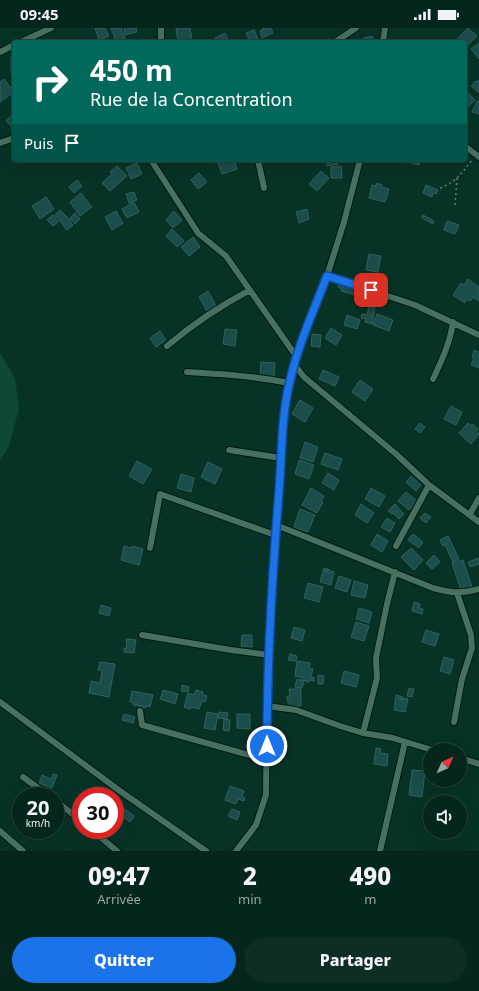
<!DOCTYPE html>
<html lang="fr">
<head>
<meta charset="utf-8">
<style>
	body { margin:0; font-family:"Noto Sans",sans-serif; background:#0e2e25; color:#f1f3f6; height:100vh; display:flex; flex-direction:column; font-size:15px; white-space:nowrap }
	* { box-sizing:border-box; margin:0 }
	p { font-size:13px; color:#97a5a3 }
	.icon { flex:none; width:22px; height:22px; fill:none; stroke:currentColor; stroke-width:2; stroke-linecap:round; stroke-linejoin:round }
	.map { position:relative; height:823px; overflow:hidden }
	.sheet { display:flex; flex-direction:column; background:#05261c; flex:1 }
	.sheet>* { flex:none }
	.guide { position:absolute; left:12px; top:12px; width:455px; height:122px; border-radius:4px; box-shadow:0 4px 16px #0002,0 0 0 1px #26433b; background:#00695c; color:#fff; overflow:hidden }
	.needle { width:26px; rotate:45deg }
	.fabs { position:absolute; left:423px; top:715px; display:grid; gap:8px }
	.fabs a { display:grid; place-items:center; width:44px; height:44px; border-radius:50%; background:#05261c; box-shadow:0 4px 16px #0002,0 0 0 1px #26433b; font-size:20px }
	.speed { position:absolute; left:12px; top:759px; display:flex; gap:8px; font-size:20px; font-weight:700; text-align:center }
	.speed>* { display:grid; place-content:center; width:52px; height:52px; border-radius:50%; background:#05261c; box-shadow:0 4px 16px #0002,0 0 0 1px #26433b; line-height:1 }
	.speed small { font-size:10px; font-weight:400 }
	.speed .limit { border:6px solid #d22; background:#fff; color:#111 }
	.pin { position:absolute; display:grid; place-items:center; width:34px; height:34px; color:#fff; margin:-17px; border-radius:8px; box-shadow:0 2px 6px #0006 }
	.me { position:absolute; width:44px; margin:-22px; rotate:0deg; stroke-linejoin:round; filter:drop-shadow(0 0 3px #0008) }
	.turn { display:flex; align-items:center; gap:14px; height:84px; padding:0 12px; font-size:18px }
	.turn .icon { width:52px; height:52px; stroke-width:2.5 }
	.turn b { display:block; font-size:28px; line-height:34px }
	.then { display:flex; align-items:center; height:38px; padding:0 12px; background:#0003; gap:8px; font-size:15px }
	.eta { display:flex; justify-content:space-evenly; align-items:center; height:68px; text-align:center }
	.eta b { font-size:24px; font-weight:800; line-height:28px }
	.action { display:flex; gap:8px; margin-top:auto; padding:8px 12px }
	.action a { flex:1; height:46px; border-radius:24px; background:#1a73e8; color:#fff; font-size:16px; font-weight:800; line-height:46px; text-align:center }
	.action a+a { background:#0e2e25; color:#f1f3f6 }
	.status { display:flex; justify-content:space-between; align-items:center; height:28px; padding:0 20px; background:#05261c; direction:ltr }
	.status svg { height:11px; fill:currentColor }
	.map>svg:first-child { display:block }
	.green { fill:#0e4938 }
	.building { fill:#1b4d4a; stroke:#31615d }
	.lines { fill:none; stroke-linecap:round; stroke-linejoin:round }
	.minor-casing { stroke:#001910; stroke-width:8 }
	.path { stroke:#5c7e73; stroke-width:1.5; stroke-dasharray:2 3; stroke-linecap:butt }
	.minor { stroke:#467060; stroke-width:6 }
	.route-casing { stroke:#114b97; stroke-width:10 }
	.route { stroke:#1a73e8; stroke-width:7 }
</style>
</head>
<body>
<div class="status"><b>09:45</b><svg viewBox="0 0 49 12"><path d="M0 12V9h3v3zM5 12V6h3v6zM10 12V3h3v9zM15 12V0h3v12zM26 1h20v11H26zM47 4h2v5h-2z"/></svg></div>
<div class="map">
<svg width="479" height="823" viewBox="0 0 479 823">
	<rect width="100%" height="100%" fill="#073326"/>
	<path class="green" d="M0 325 15 350 19 381 9 418 0 432Z"/>
	<path class="building" d="M95 0H105L109 8 99 12Z
		M111 0H121L125 10 116 13Z
		M124 0H136L137 4 125 7Z
		M176 0H190L192 12 178 14Z
		M262 0H271L273 5 262 10 260 3 263 2Z
		M468 0 477 8 465 20V14H460L457 11Z
		M254 2 259 13 250 14 246 5Z
		M225 5 229 14H217L215 10Z
		M372 8 374 14H361L364 10Z
		M479 15V31L471 21Z
		M11 29H14V46H11Z
		M4 51 14 64 0 74V54Z
		M479 52V65L471 58 476 53 477 54Z
		M465 62 475 72 467 80 465 78Z
		M477 73H479V86L472 84Z
		M12 87 14 89V101L6 93Z
		M227 132H234L237 141 222 146 218 135Z
		M326 132H337L338 136 327 138Z
		M409 132H421L419 137 408 134Z
		M137 135 142 146 131 151 126 140Z
		M117 138 127 148 110 163 102 155 112 146 110 144Z
		M341 138 342 150H331V139Z
		M321 143 329 150 317 163 309 156Z
		M199 145 207 154 198 161 191 152Z
		M77 152 82 158 74 165 69 159Z
		M377 155 382 157 381 159 389 161 385 174 369 170 372 157 376 158Z
		M426 157 438 162 436 166 433 165 432 169 423 165Z
		M134 164 137 172 129 175 126 166Z
		M81 165 92 179 80 188 70 174Z
		M46 169 54 181 40 191 32 178Z
		M134 174 139 184 127 190 122 181Z
		M307 181 309 191 299 195 296 184Z
		M60 182 71 193 70 194 73 197 67 202 55 187Z
		M116 183 123 195 112 202 105 189Z
		M174 183 182 192 173 200 166 192Z
		M75 185 80 191 75 196 70 190Z
		M53 187 58 194 53 198 47 192Z
		M423 187 434 193 433 196 422 190Z
		M447 193 459 197 455 206 444 202Z
		M172 201 184 213 177 219 166 208Z
		M193 209 200 219 189 228 181 219Z
		M369 226 381 228 378 244 366 242Z
		M364 248 368 250 367 254 378 257 377 262 361 257Z
		M468 251 479 259V273L473 269 470 273 467 271 465 275 453 267 461 255 464 257Z
		M339 255 357 262 355 267 341 263 342 261 338 259Z
		M208 263 216 278 207 283 199 269Z
		M369 278 375 280 372 296 365 294 366 291 361 290 362 286 367 287Z
		M377 286 393 292 389 303 373 297Z
		M347 287 360 292 357 301 344 297Z
		M331 300 342 307 336 317 325 310Z
		M225 301 237 302 235 318 223 316Z
		M160 303 166 312 156 319 150 310Z
		M312 306 321 307 320 319 311 318Z
		M474 322 479 324V340L471 337 474 330 472 329Z
		M261 334 275 335 274 349 260 347Z
		M323 342 339 349 335 358 319 351Z
		M360 352 373 361 365 373 352 364Z
		M300 372 313 380 305 394 292 386Z
		M451 378 462 384 456 397 444 391Z
		M420 395 425 399 420 405 415 401Z
		M468 395 471 398 472 396 478 401 476 403 479 406 471 416 459 405Z
		M305 414 318 419 313 434 300 430Z
		M325 425 342 431 338 442 321 436Z
		M299 432 314 437 309 451 295 446Z
		M137 433 152 441 143 456 129 448Z
		M208 434 222 441 215 456 201 449Z
		M328 445 339 452 334 462 322 455Z
		M181 446 194 450 191 464 177 460Z
		M411 448 421 457 416 463 406 454Z
		M311 460 324 468 321 473 323 474 317 485 302 477Z
		M371 460 385 468 379 479 365 471Z
		M406 464 417 473 409 482 398 473Z
		M361 476 374 485 367 495 355 487Z
		M395 476 404 486 399 491 393 485 392 486 388 483Z
		M300 481 315 487 308 504 294 499Z
		M425 485 431 489 426 495 420 490Z
		M387 490 395 495 390 504 381 499Z
		M377 506 388 513 382 524 371 517Z
		M413 506 423 514 419 520 408 512Z
		M448 508 459 531 453 534 445 517 443 518 440 512Z
		M124 518 132 520V518L143 521 139 537 121 532Z
		M411 520 423 532 414 542 401 529Z
		M434 527 440 534 432 541 426 535Z
		M479 530V536L470 539 468 534Z
		M463 532 472 559 461 562 452 535Z
		M324 540 330 542 329 543 325 542V543L330 545 331 543 334 544 331 557 320 554Z
		M339 548 351 552 347 564 335 560Z
		M354 553 368 557 365 570 351 567Z
		M308 555 323 559 319 574 304 570Z
		M414 574 420 576 419 580 423 581 422 586 412 583Z
		M101 577 111 580 109 588 99 585Z
		M359 580 372 584 369 595 356 591Z
		M356 594 369 598 364 613 351 609Z
		M294 599 305 602 302 613 291 610Z
		M426 602 439 606 435 618 422 614Z
		M242 607H252V619L241 618Z
		M126 611 136 612 134 625 124 624V620H127Z
		M290 626 297 628 296 633 288 632Z
		M444 629 454 632 450 646 440 643Z
		M297 633 310 635 309 640 313 641 311 649H314V653L309 652V654L302 652 303 650 295 648Z
		M100 634 115 636 109 669 89 665 91 653 100 655 102 643 98 642Z
		M344 643 359 647 356 659 341 655Z
		M318 647 324 648 323 656H318Z
		M297 651 304 653 302 660 295 659Z
		M182 657 189 659 188 664 181 663Z
		M409 660 414 661 412 669 407 668Z
		M289 661H301V678L290 679V675H288L287 668H290Z
		M163 662 178 666 175 676 160 671Z
		M196 662 203 664 202 667 207 668 205 674 202 673 199 681 191 679 190 681 184 679 188 665 194 667Z
		M132 663 153 667 150 679 146 678 145 680H143V678L142 679 138 678V676L137 675 136 678 133 677 134 675 130 674Z
		M396 667 403 669V671L398 670V671L403 672V670L408 671 405 684 394 682Z
		M207 684 218 686 215 702 204 700Z
		M219 684 228 685 227 691 218 690Z
		M124 686 135 689 133 695 122 692Z
		M237 686H250V701L237 700Z
		M224 691 230 692 229 703 223 702Z
		M376 720 381 721 380 725 388 726 387 738 374 736Z
		M412 742 425 743 422 769 409 767Z
		M53 746 57 747 52 760 39 755 42 747 51 751Z
		M230 758 244 763 242 769 245 770 244 773 238 771 236 776 225 772Z
		M115 774 134 788 130 794 115 784Z
		M232 781 240 784 237 792 228 788Z"/>
	<g class="lines">
		<g class="minor-casing">
			<path id="minor" d="M21 14 51 0
				M161 14V0
				M335 14 356 0
				M383 14 385 0
				M0 24 14 17
				M0 115 14 110
				M465 118 479 129
				M151 132 198 205 226 228 296 328
				M258 132 264 160
				M327 248 415 277 479 307
				M167 318C193 296 220 278 250 262
				M294 336 304 349 396 426 429 457 479 494
				M187 344C221 346 255 348 289 355
				M433 351C442 332 450 315 453 294
				M229 422 281 430
				M470 486 479 470
				M276 497 433 560C451 565 460 566 479 561
				M396 518 429 457
				M150 520 160 466 275 507
				M142 607 231 622 269 627
				M0 674 120 763 206 823
				M267 678 296 682 340 698 363 705 393 710 432 722
				M140 683 142 697 267 732
				M454 694 462 651 472 620 471 607 457 565
				M363 705 377 650 376 630 387 576 395 544
				M460 730 479 736
				M23 749 49 768
				M55 772 81 793
				M92 802 117 823
				M0 803 23 823
				M236 823 256 797 266 767 267 653 275 507 283 396 289 355 296 328 327 248 344 194 360 132
				M380 823 405 714"/>
		</g>
		<path class="path" d="M440 160C456 154 462 145 472 132
			M455 177 457 150"/>
		<use href="#minor" class="minor"/>
	</g>
	<g class="lines">
		<g class="route-casing">
			<path id="route" d="M267 718C267 634 272 549 279 464 282 427 281 389 290 353 298 317 314 282 327 248L371 262"/>
		</g>
		<use href="#route" class="route"/>
	</g>
</svg>
<div class="fabs">
<a><svg class="needle" viewBox="-14 -14 28 28"><path d="M0-13l5 13h-10z" fill="#e53935"/><path d="M0 13l5-13h-10z" fill="#97a5a3"/></svg></a>
<a><svg class="icon" aria-label="sound" viewBox="0 0 24 24"><path d="M4 9h4l5-4v14l-5-4H4zM17 9q2 3 0 6"/></svg></a>
</div>
<div class="speed"><div>20<small>km/h</small></div><div class="limit">30</div></div>
<div class="pin" style="left:371px;top:262px;background:#d93025"><svg class="icon" aria-label="arrive" viewBox="0 0 24 24"><path d="M6 21V4h12l-3 4 3 4H6"/></svg></div>
<svg class="me" style="left:267px;top:718px" viewBox="-20 -20 40 40"><circle r="17" fill="#1a73e8" stroke="#fff" stroke-width="3"/><path d="M0-11L8 9 0 5-8 9z" fill="#fff"/></svg>
<div class="guide">
<div class="turn"><svg class="icon" aria-label="right" viewBox="0 0 24 24"><path d="M7 20v-9h11M14 6l5 5-5 5"/></svg><div><b>450 m</b>Rue de la Concentration</div></div>
<div class="then">Puis<svg class="icon" aria-label="arrive" viewBox="0 0 24 24"><path d="M6 21V4h12l-3 4 3 4H6"/></svg></div>
</div>
</div>
<section class="sheet">
<div class="eta">
<div><b>09:47</b><p>Arrivée</p></div>
<div><b>2</b><p>min</p></div>
<div><b>490</b><p>m</p></div>
</div>
<div class="action"><a>Quitter</a><a>Partager</a></div>
</section>
</body>
</html>
